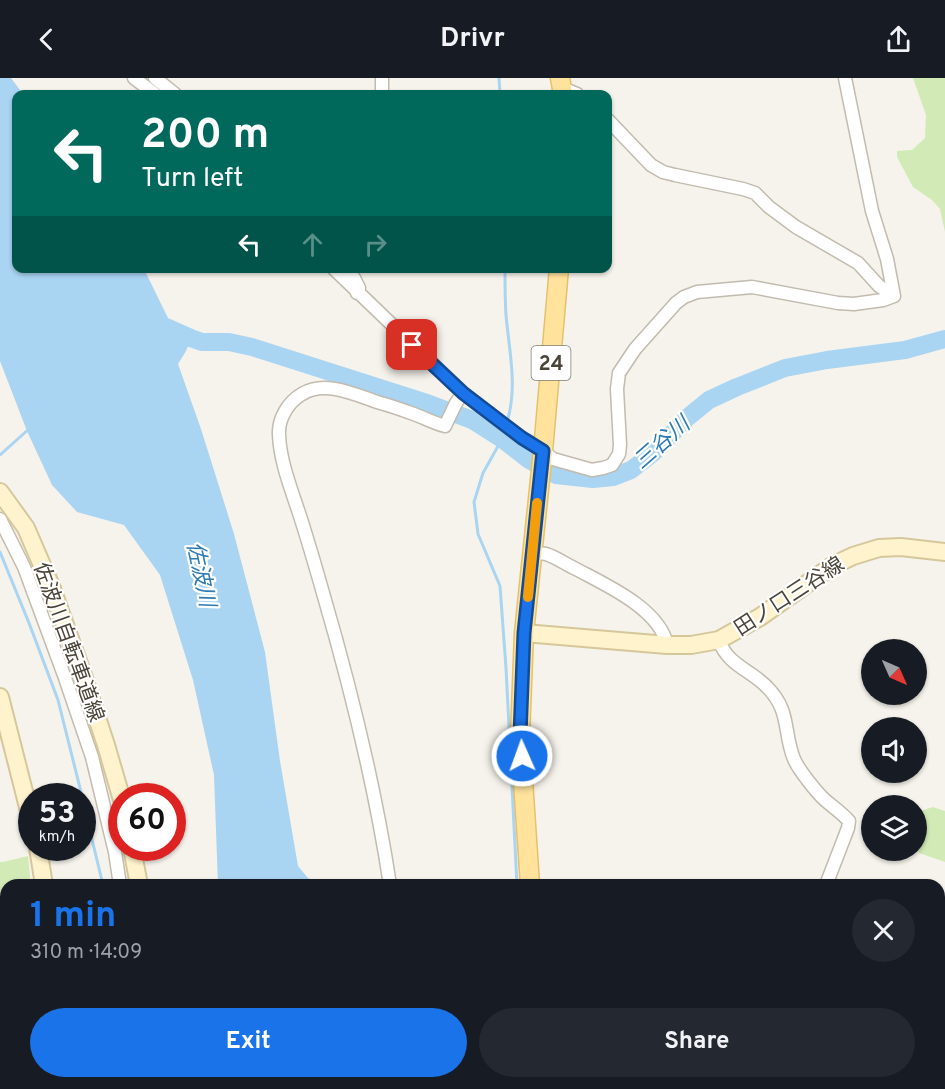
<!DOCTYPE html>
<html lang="en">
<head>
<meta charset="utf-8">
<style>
	body { margin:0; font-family:Overpass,"Noto Sans JP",sans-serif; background:#242831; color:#f1f3f6; height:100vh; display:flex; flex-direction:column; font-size:22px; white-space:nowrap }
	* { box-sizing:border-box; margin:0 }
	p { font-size:20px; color:#9ea1a6 }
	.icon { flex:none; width:33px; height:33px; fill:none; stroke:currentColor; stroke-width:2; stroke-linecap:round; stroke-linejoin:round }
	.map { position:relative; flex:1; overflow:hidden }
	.panel { position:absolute; left:0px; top:801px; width:945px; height:210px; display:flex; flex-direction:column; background:#171b24; border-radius:18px 18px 0 0; box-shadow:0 2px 4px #0004 }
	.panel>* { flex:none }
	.banner { position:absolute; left:12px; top:12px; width:600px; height:183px; border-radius:12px; box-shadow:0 2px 4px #0004; background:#00695c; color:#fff; overflow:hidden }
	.needle { width:39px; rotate:135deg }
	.tools { position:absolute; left:861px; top:561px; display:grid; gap:12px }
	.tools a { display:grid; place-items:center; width:66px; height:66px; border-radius:50%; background:#171b24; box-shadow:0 2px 4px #0004; font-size:30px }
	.speed { position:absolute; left:18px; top:705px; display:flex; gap:12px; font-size:30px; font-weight:700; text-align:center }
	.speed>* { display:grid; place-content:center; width:78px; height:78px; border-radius:50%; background:#171b24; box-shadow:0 2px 4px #0004; line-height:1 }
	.speed small { font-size:15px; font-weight:400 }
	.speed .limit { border:9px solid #d22; background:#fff; color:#111 }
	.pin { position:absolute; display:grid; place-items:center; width:51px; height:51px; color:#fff; margin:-26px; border-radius:12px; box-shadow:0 3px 9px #0006 }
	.me { position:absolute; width:66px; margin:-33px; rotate:358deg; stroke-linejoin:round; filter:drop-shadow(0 0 4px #0008) }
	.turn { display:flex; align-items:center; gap:21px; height:126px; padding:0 30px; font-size:27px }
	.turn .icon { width:78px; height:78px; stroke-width:2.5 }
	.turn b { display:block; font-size:42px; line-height:51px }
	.lanes { display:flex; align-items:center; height:57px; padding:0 30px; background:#0003; justify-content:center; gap:30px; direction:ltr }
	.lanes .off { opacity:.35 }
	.round { display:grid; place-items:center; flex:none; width:63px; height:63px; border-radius:32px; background:#242831 }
	.summary { display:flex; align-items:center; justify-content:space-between; height:102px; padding:0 30px }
	h1 { font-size:36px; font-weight:700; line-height:45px; color:#1a73e8 }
	.primary-button { display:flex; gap:12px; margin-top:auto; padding:12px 30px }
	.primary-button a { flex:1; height:69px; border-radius:36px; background:#1a73e8; color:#fff; font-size:24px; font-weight:700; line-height:69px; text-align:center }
	.primary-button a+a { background:#242831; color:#f1f3f6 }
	header { display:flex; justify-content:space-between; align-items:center; height:78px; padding:0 30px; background:#171b24; font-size:27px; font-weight:700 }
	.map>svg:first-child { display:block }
	.green { fill:#d2eab5 }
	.water { fill:#a9d4f2 }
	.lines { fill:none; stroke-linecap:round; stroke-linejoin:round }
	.stream { stroke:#a9d4f2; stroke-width:3 }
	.river { stroke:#a9d4f2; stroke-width:18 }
	.street-casing { stroke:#c2bbae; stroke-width:15 }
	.secondary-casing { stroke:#d6c79b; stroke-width:20 }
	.primary-casing { stroke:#e6c16a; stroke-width:21 }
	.street { stroke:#fff; stroke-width:12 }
	.secondary { stroke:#fff3cd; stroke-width:16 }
	.primary { stroke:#ffe39c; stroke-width:18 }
	.route-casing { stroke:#114b97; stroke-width:15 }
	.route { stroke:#1a73e8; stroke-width:10 }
	.slow { stroke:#f59e0b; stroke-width:10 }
	.labels { text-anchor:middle; stroke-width:4.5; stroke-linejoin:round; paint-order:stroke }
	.shield { fill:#fff; stroke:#817c74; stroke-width:1.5 }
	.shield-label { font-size:20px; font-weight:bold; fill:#4b4439 }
	.street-label { font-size:21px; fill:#4b4439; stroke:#fff }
	.water-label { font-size:22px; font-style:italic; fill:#2e7ab2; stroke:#fff }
</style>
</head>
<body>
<header><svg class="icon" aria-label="back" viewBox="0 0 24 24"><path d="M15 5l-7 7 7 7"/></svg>Drivr<svg class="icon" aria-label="share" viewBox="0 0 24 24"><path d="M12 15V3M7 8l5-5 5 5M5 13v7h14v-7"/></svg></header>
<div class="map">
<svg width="945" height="1011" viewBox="0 0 945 1011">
	<rect width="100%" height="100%" fill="#f6f3ec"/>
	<path class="green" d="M913 0H945V154L940 131 932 122 913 109 897 79V73L912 72 925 60 926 37Z
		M933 729 945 733V784L919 775 917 764V734Z
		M28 778 31 807H6V1003L0 1007V784H3Z"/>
	<path class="water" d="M0 0H11L23 16H16V190L144 191 168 240 195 252 186 273 178 286 201 351 234 456 265 574 280 683 298 788 308 800 325 807H218L214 697 193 602 160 497 124 447 77 434 52 407 27 353 0 283Z
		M226 1005H308L307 1011H226Z"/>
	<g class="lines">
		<path class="stream" d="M499 0 500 16
			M505 190C505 206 505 222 506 237 509 272 518 309 507 344
			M505 350 502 361 483 395 474 424 478 456 500 508 506 590 517 807
			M0 377 30 350
			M0 474 29 545 58 622 82 718
			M82 720 103 807
			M85 1005V1011
			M447 1005 450 1011
			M532 1005V1011"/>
		<path class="river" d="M170 253 202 264H229L252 269 424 324 472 342 502 361 529 382 556 397 593 401 613 399 631 392 653 375 688 339 709 322 737 309 785 290 827 282 905 272 945 261"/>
		<g class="street-casing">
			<path id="street" d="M134 0 155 16
				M155 0 175 16
				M382 0V16
				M845 0 872 133 887 181 894 218
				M562 10 577 16
				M608 42 651 87 663 94 675 97 743 111 755 115 769 129 796 149 858 185 879 208 894 218
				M333 190 463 315 522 360 537 368 553 381 592 392 603 390 612 387 619 376 620 367 617 311 619 295 635 271 676 225 684 219 697 214 752 209 838 225 854 226 883 222 894 218
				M348 190 354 200 359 210 357 215
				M0 441 24 489 65 600 92 679 115 774 120 807
				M532 476C537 476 542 475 546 476 556 479 567 487 576 491 606 507 660 531 667 567
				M719 562C727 587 751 592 767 609 791 633 783 654 794 681 798 691 817 715 825 722 833 729 842 735 849 743L848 750 826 807
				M390 807C375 708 351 611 323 515 315 487 307 459 298 432 290 408 280 382 279 357 278 341 288 324 302 316 325 302 354 316 377 324 388 327 400 331 411 335 423 339 433 345 445 348L456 325 463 315
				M99 1005V1011
				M400 1005V1011
				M600 1005 604 1011
				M837 1005 840 1011"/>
		</g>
		<g class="secondary-casing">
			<path id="secondary" d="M0 414 26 450 51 508 82 594 106 667 122 722
				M524 555 667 567H691L719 562 760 539 832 488 853 478 879 470 901 469 945 474
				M0 619 32 745
				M38 770 44 807
				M132 770 139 807
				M162 1005V1011
				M50 1011V1005"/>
		</g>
		<g class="primary-casing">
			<path id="primary" d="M560 0 563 16
				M530 807 520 657 524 555 543 373 559 190
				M545 1005 546 1011"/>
		</g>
		<use href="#street" class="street"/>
		<use href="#secondary" class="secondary"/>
		<use href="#primary" class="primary"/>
	</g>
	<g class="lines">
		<g class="route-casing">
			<path id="route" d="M412 267 463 315 522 360 543 373 524 555 520 657 522 678"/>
		</g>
		<use href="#route" class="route"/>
		<path class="slow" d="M528 519 537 425"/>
	</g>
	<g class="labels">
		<rect class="shield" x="531.5" y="268" width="39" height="34" rx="4.5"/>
		<g class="shield-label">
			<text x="551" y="292">24</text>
		</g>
		<g class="street-label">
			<text transform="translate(789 518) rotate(-33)" y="7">田ノ口三谷線</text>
			<text transform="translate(69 564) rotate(70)" y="7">佐波川自転車道線</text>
		</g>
		<g class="water-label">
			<text transform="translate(661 364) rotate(-41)" y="8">三谷川</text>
			<text transform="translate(202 496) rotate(78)" y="8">佐波川</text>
		</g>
	</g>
</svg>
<div class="tools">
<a><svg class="needle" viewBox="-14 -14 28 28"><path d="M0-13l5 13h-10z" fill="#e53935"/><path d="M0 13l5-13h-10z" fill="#9ea1a6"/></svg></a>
<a><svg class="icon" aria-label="sound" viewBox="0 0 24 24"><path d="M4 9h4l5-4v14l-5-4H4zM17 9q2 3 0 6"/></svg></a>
<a><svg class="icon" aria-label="layers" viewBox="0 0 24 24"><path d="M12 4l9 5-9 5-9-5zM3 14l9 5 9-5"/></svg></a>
</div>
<div class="speed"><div>53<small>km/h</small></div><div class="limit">60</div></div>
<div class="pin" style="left:412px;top:267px;background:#d93025"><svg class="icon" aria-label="arrive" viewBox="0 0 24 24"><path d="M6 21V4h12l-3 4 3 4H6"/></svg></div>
<svg class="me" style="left:522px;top:678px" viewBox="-20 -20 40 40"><circle r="17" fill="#1a73e8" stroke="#fff" stroke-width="3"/><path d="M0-11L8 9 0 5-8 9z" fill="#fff"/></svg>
<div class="banner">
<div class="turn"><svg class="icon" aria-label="left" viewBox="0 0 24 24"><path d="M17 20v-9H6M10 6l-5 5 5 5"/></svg><div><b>200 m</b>Turn left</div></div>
<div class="lanes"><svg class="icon" aria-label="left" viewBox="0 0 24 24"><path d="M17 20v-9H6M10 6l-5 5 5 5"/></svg><svg class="icon off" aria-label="ahead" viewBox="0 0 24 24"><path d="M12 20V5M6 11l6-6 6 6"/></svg><svg class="icon off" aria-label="right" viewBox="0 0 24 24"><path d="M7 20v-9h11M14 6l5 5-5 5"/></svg></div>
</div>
<section class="panel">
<div class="summary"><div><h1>1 min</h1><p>310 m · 14:09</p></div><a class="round"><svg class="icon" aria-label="close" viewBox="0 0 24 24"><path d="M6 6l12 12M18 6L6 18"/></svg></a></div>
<div class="primary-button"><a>Exit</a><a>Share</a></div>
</section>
</div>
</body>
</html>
